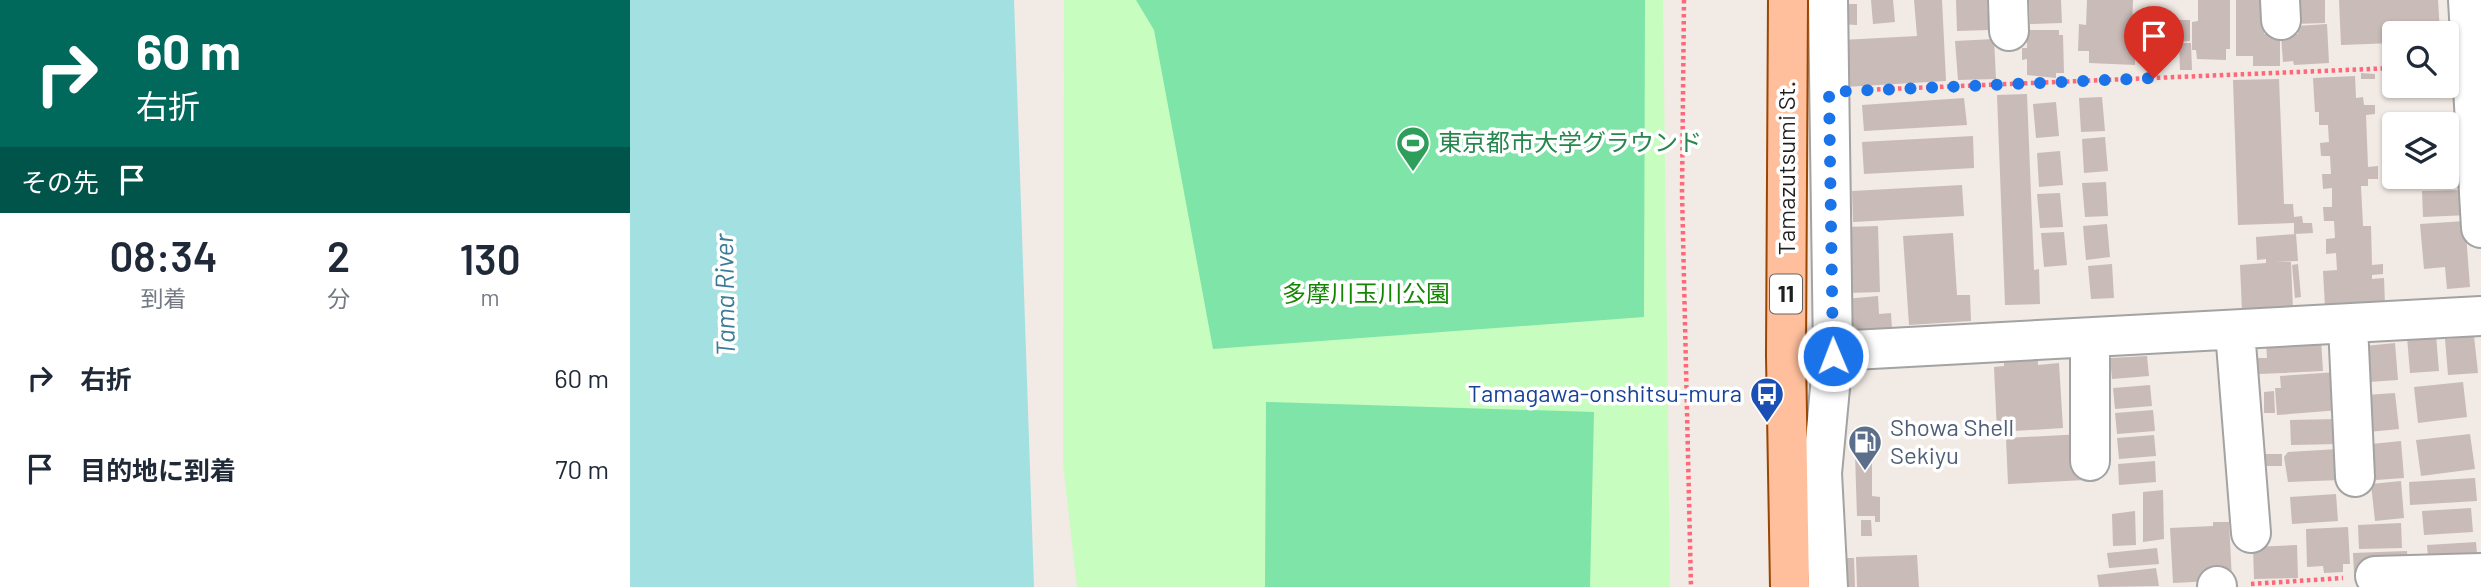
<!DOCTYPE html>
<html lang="ja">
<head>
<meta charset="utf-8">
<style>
	body { margin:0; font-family:Barlow,"Noto Sans JP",sans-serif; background:#f2f2f3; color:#1f2937; height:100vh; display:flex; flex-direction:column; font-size:26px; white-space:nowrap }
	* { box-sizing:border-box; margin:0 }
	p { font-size:23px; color:#747a83 }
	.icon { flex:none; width:38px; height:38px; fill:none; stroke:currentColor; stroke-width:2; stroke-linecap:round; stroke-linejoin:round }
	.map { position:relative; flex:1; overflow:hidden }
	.drawer { display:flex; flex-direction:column; background:#fff; width:630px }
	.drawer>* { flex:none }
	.banner { background:#00695c; color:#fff; overflow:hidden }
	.fabs { position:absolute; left:1752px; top:21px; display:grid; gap:14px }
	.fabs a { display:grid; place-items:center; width:77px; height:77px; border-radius:7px; background:#fff; box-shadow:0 2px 5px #0004; font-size:35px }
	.pin { position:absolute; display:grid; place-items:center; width:60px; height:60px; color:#fff; margin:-72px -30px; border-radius:50% 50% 50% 0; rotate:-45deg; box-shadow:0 0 7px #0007 }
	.pin .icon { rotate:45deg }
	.me { position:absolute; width:77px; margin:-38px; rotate:359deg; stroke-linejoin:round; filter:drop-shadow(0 0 5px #0008) }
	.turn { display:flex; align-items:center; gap:24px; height:147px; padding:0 21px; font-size:32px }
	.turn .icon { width:91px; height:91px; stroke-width:2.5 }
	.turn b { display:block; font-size:49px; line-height:60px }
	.then { display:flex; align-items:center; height:66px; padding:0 21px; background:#0003; gap:14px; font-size:26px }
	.eta { display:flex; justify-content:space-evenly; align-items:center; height:119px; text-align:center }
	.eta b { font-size:42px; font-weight:600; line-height:49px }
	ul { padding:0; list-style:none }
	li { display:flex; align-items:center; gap:21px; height:91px; padding:0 21px }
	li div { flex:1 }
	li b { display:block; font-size:26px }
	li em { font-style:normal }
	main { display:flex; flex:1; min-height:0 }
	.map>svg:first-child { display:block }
	.park { fill:#c8fdc0 }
	.pitch { fill:#7ee4a7 }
	.water { fill:#a3e0e1 }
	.building { fill:#c9bbb8 }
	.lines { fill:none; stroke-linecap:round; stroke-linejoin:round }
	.minor-casing { stroke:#a3a3a3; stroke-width:42 }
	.major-casing { stroke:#9b4600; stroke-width:42 }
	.path { stroke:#ff6878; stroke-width:4.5; stroke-dasharray:3.5 3.5; stroke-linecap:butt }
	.minor { stroke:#fff; stroke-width:38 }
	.major { stroke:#ffbf9c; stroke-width:38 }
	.route { stroke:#1a73e8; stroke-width:12; stroke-dasharray:0 21.6 }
	.labels { text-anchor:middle; stroke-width:7; stroke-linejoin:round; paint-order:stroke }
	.shield { fill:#fff; stroke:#626262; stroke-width:2 }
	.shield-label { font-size:23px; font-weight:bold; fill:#1f1f1f }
	.leisure-label { font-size:24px; fill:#27864d; stroke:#fff; text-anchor:start }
	.street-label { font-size:24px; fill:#1f1f1f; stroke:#fff }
	.park-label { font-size:24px; fill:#158604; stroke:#fff }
	.transit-label { font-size:24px; fill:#164399; stroke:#fff; text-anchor:end }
	.service-label { font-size:24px; fill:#4e5e75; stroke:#fff; text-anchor:start }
	.water-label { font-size:26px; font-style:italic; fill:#3b7b95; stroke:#fff }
</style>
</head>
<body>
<main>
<section class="drawer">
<div class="banner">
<div class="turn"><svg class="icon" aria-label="right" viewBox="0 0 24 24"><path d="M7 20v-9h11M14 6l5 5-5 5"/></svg><div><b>60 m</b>右折</div></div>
<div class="then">その先<svg class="icon" aria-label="arrive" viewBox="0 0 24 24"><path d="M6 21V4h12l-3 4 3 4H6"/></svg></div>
</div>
<div class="eta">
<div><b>08:34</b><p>到着</p></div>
<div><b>2</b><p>分</p></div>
<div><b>130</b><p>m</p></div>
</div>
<ul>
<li><svg class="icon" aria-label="right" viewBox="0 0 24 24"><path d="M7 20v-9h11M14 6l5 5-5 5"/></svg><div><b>右折</b></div><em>60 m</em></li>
<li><svg class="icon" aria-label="arrive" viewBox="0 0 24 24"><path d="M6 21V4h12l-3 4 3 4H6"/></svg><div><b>目的地に到着</b></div><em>70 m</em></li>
</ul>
</section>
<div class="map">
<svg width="1851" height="587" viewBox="0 0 1851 587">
	<rect width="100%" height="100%" fill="#f1eae5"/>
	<path class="park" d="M434 0H1033L1040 587H447L433 464Z"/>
	<path class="pitch" d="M506 0H1015L1014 317 583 349 524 30Z
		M636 402 964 412 960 587H635Z"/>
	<path class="water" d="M0 0H384L404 587H0Z"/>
	<path class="building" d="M1241 0H1263L1265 22 1243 24Z
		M1284 0H1312L1316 81 1215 87 1212 40 1287 36Z
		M1326 0H1357L1359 30 1327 31Z
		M1399 0H1431L1432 23 1400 24Z
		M1457 0H1503L1502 28H1514V40H1506L1505 65 1459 63V51H1448L1449 24 1456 25Z
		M1568 0H1600V49H1596V60L1567 59 1566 50H1562V22L1568 21Z
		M1606 0H1636L1634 34H1650V66H1623V56H1606Z
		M1662 0H1695V23L1663 24Z
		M1709 0H1808L1810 33H1764V43L1711 45Z
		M1209 4H1227V25L1209 24Z
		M1548 20H1560V41L1548 42Z
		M1697 24 1699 63 1664 65 1663 61 1653 62 1651 35 1668 34 1667 26Z
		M1397 30H1429V35H1433L1434 73H1426V78L1397 75V59L1392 60V48H1397Z
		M1364 39 1366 79 1328 80 1325 41Z
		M1549 43H1561L1562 70H1550Z
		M1731 73 1745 74V79H1731Z
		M1725 76 1726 98 1733 97 1734 105H1745V114L1736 115 1738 167 1748 166V179H1738V186H1731L1733 226H1741L1742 265 1753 264V274L1742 275V279L1754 278 1755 305 1695 307 1693 271 1707 270 1706 253 1696 254V239L1705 238 1704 221H1694L1693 207H1702V188L1693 189 1692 174H1701L1700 156H1691L1690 143 1699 142 1698 125H1689V112H1685L1683 78Z
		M1649 79 1654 204H1663L1664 217 1672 216 1673 223H1682L1683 233 1664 234V223L1608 225 1603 80Z
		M1397 94 1404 270 1409 269 1410 304 1375 305 1367 95Z
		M1472 97 1475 131 1451 132 1449 98Z
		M1334 98 1337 125 1234 131 1232 105Z
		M1426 102 1429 136 1406 138 1403 104Z
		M1836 121 1837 166 1816 167V124L1807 122Z
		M1761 126H1764V147H1762Z
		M1343 136 1344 168 1234 174 1232 142Z
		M1475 137 1478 171 1454 173 1452 139Z
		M1430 151 1433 185 1409 187 1407 153Z
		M1764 177H1793V181L1764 183Z
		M1476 182 1478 216 1455 217 1452 183Z
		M1332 185 1334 216 1223 222 1222 191Z
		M1837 190 1839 215 1793 217 1792 191Z
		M1430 193 1433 227 1410 228 1407 194Z
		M1835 221 1840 287 1817 289 1815 267 1794 269 1790 224Z
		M1477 224 1480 257 1456 260 1453 226Z
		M1248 226 1250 292 1218 293 1216 227Z
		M1434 232 1437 265 1414 267 1411 233Z
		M1323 233 1327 295H1340L1341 321 1279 325 1273 236Z
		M1666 234 1668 261 1645 262H1661L1663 310 1612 312 1610 265 1636 263V259L1627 260 1626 237Z
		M1482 264 1484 298 1461 299 1458 266Z
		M1668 264 1671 297 1665 298 1662 265Z
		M1248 296 1249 314 1261 313 1262 329 1217 332 1215 299Z
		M1806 335 1809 371 1780 373 1777 337Z
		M1844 336 1848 373 1818 375 1815 339Z
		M1691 339 1693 371 1629 374 1627 358H1637L1636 341Z
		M1765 343 1768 380 1739 382 1735 346Z
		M1517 356 1519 376 1482 379 1480 358Z
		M1408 359V365L1429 363 1433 428 1367 432 1364 367 1374 366V360Z
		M1707 372 1710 410 1647 415 1645 388H1651L1650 376Z
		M1833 382 1837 417 1788 423 1784 387Z
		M1520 385 1522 406 1485 409 1483 388Z
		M1644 391 1645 413H1634V392Z
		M1765 393 1769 429 1739 432 1736 395Z
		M1523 410 1525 431 1487 434 1485 413Z
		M1708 419V444L1661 445 1660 420Z
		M1453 434 1455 480 1378 484 1376 438Z
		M1840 434 1845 469 1791 476 1786 440Z
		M1524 435 1526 456 1489 459 1487 438Z
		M1771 441 1774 478 1746 480 1742 444Z
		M1708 449 1710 480 1658 482 1654 457 1658 452Z
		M1225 453H1242V496L1250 497V522H1245V516H1227Z
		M1635 454H1652V466H1635Z
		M1525 461 1526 482 1489 485 1488 464Z
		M1845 478 1847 501 1780 505 1779 482Z
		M1771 481 1774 518 1745 521 1741 484Z
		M1533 490 1534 539 1513 542V492Z
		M1706 494 1708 521 1662 524 1660 497Z
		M1841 508 1843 532 1794 535 1792 511Z
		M1505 511 1506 545 1483 546 1482 514Z
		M1231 520H1241L1242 536H1231Z
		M1583 522H1599L1602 580 1543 583 1540 528 1583 526Z
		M1771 523 1772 548 1729 549 1728 525Z
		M1718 527 1720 564H1713V572L1694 573 1693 566 1677 567 1676 529Z
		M1846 542 1848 566 1799 569 1797 545Z
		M1667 545 1668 578 1624 579 1623 547Z
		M1527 548 1529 564 1479 568 1477 553Z
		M1777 551 1778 572 1724 574 1723 553Z
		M1287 555 1289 587H1227L1226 557Z
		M1210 558H1224L1225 587H1210Z
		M1526 568 1529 586 1469 587 1467 575Z"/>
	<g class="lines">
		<g class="minor-casing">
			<path id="minor" d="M1198 0 1203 356 1192 473 1198 587
				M1378 0 1379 31
				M1650 0 1651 20
				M1838 0 1851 228
				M1718 325 1725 477
				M1605 331 1621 533
				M1460 338V461
				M1203 356 1223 350 1851 316
				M1745 576 1851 573
				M1587 586V587"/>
		</g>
		<g class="major-casing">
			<path id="major" d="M1158 0 1156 356 1160 587"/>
		</g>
		<path class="path" d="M1054 0 1052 192 1061 587
			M1233 90 1764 68
			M1621 584 1713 578"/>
		<use href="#minor" class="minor"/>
		<use href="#major" class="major"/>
	</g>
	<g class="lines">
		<path class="route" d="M1203 356 1199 92 1524 78"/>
	</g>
	<defs>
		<g id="stadium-pin" transform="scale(1.75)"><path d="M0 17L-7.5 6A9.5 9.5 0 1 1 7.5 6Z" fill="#2e9e5b" stroke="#fff"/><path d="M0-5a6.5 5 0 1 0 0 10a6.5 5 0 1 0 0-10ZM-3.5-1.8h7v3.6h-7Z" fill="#fff"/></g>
		<g id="bus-pin" transform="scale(1.75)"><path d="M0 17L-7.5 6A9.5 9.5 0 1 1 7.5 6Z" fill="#1a4fb4" stroke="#fff"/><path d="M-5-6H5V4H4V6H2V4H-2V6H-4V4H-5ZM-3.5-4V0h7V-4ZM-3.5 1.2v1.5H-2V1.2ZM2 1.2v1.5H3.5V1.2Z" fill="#fff"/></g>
		<g id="fuel-pin" transform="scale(1.75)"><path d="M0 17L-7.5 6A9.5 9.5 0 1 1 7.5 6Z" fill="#5c6f8a" stroke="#fff"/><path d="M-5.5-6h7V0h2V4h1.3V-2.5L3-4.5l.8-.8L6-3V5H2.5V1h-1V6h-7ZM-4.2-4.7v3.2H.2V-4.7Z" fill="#fff"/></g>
	</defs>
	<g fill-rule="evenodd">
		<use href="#stadium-pin" x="783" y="143"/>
		<use href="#bus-pin" x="1137" y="394"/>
		<use href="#fuel-pin" x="1235" y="442"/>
	</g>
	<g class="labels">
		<rect class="shield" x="1140" y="274.5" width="32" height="39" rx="5"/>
		<g class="shield-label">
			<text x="1156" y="302">11</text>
		</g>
		<g class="leisure-label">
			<text x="808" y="151">東京都市大学グラウンド</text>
		</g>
		<g class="street-label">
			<text transform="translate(1157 168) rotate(-90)" y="8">Tamazutsumi St.</text>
		</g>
		<g class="park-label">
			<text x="736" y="302">多摩川玉川公園</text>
		</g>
		<g class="transit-label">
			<text x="1112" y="402">Tamagawa-onshitsu-mura</text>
		</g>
		<g class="service-label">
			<text x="1260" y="436">Showa Shell<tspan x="1260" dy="28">Sekiyu</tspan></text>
		</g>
		<g class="water-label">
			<text transform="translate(95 295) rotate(-91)" y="9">Tama River</text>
		</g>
	</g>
</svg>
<div class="fabs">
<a><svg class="icon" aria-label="search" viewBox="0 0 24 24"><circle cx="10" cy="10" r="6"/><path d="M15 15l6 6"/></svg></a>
<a><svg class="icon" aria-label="layers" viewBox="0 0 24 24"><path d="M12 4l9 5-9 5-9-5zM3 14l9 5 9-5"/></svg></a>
</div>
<div class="pin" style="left:1524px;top:78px;background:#d93025"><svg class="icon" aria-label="arrive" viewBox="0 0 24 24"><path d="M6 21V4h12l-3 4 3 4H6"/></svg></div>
<svg class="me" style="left:1203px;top:356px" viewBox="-20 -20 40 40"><circle r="17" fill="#1a73e8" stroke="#fff" stroke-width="3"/><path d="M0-11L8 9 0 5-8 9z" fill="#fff"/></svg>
</div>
</main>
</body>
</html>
